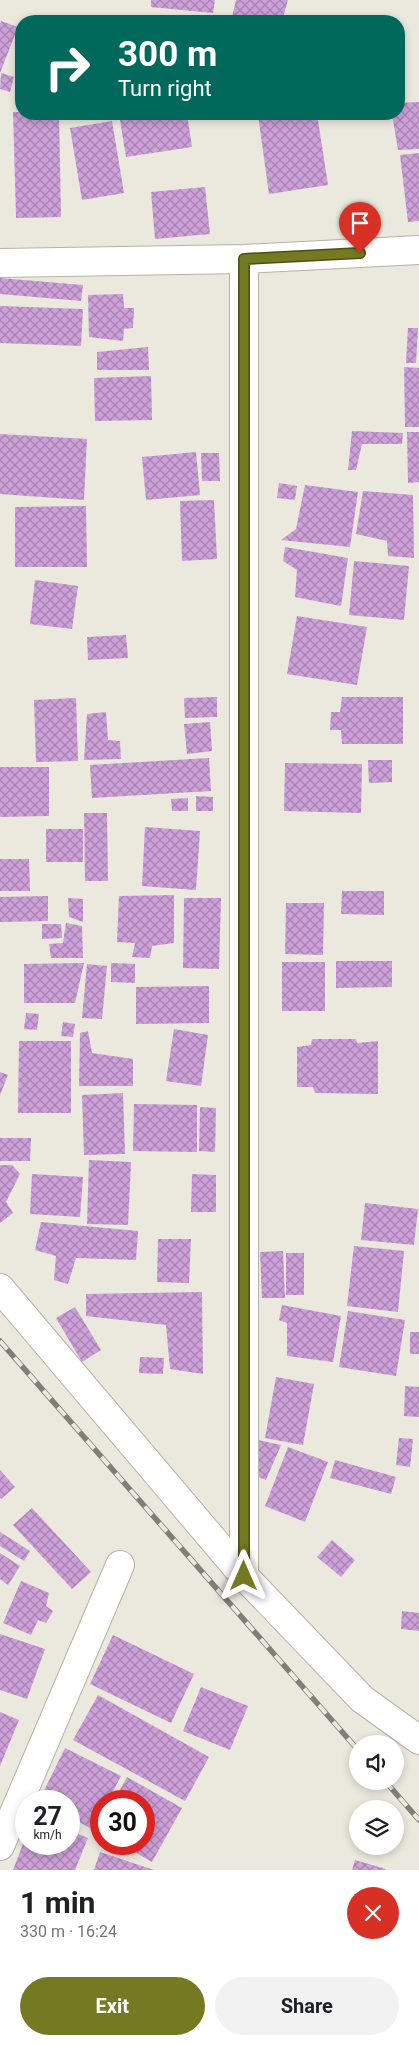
<!DOCTYPE html>
<html lang="en">
<head>
<meta charset="utf-8">
<style>
	body { margin:0; font-family:Roboto,sans-serif; background:#f2f2f2; color:#202124; height:100vh; display:flex; flex-direction:column; font-size:19px; white-space:nowrap }
	* { box-sizing:border-box; margin:0 }
	p { font-size:16px; color:#757577 }
	.icon { flex:none; width:28px; height:28px; fill:none; stroke:currentColor; stroke-width:2; stroke-linecap:round; stroke-linejoin:round }
	.map { position:relative; height:1870px; overflow:hidden }
	.sheet { display:flex; flex-direction:column; background:#fff; flex:1 }
	.sheet>* { flex:none }
	.banner { position:absolute; left:15px; top:15px; width:390px; height:105px; border-radius:20px; box-shadow:0 2px 8px #0003; background:#00695c; color:#fff; overflow:hidden }
	.fabs { position:absolute; left:349px; top:1735px; display:grid; gap:10px }
	.fabs a { display:grid; place-items:center; width:55px; height:55px; border-radius:50%; background:#fff; box-shadow:0 2px 8px #0003; font-size:25px }
	.speed { position:absolute; left:15px; top:1790px; display:flex; gap:10px; font-size:25px; font-weight:700; text-align:center }
	.speed>* { display:grid; place-content:center; width:65px; height:65px; border-radius:50%; background:#fff; box-shadow:0 2px 8px #0003; line-height:1 }
	.speed small { font-size:12px; font-weight:400 }
	.speed .limit { border:8px solid #d22; background:#fff; color:#111 }
	.pin { position:absolute; display:grid; place-items:center; width:42px; height:42px; color:#fff; margin:-51px -21px; border-radius:50% 50% 50% 0; rotate:-45deg; box-shadow:0 0 5px #0007 }
	.pin .icon { rotate:45deg }
	.me { position:absolute; width:55px; margin:-28px; rotate:0deg; stroke-linejoin:round; filter:drop-shadow(0 0 4px #0008) }
	.turn { display:flex; align-items:center; gap:18px; height:105px; padding:0 20px; font-size:22px }
	.turn .icon { width:65px; height:65px; stroke-width:2.5 }
	.turn b { display:block; font-size:35px; line-height:42px }
	.round { display:grid; place-items:center; flex:none; width:52px; height:52px; border-radius:26px; background:#f2f2f2 }
	.overview { display:flex; align-items:center; justify-content:space-between; height:85px; padding:0 20px }
	h1 { font-size:30px; font-weight:700; line-height:38px }
	.primary-button { display:flex; gap:10px; margin-top:auto; padding:10px 20px }
	.primary-button a { flex:1; height:58px; border-radius:30px; background:#757921; color:#fff; font-size:20px; font-weight:700; line-height:58px; text-align:center }
	.primary-button a+a { background:#f2f2f2; color:#202124 }
	.map>svg:first-child { display:block }
	.building { fill:url(#building-cross-hatch) }
	.lines { fill:none; stroke-linecap:round; stroke-linejoin:round }
	.street-casing { stroke:#b5b2a7; stroke-width:30 }
	.street { stroke:#fff; stroke-width:28 }
	.rail-casing { stroke:#807e77; stroke-width:5.5 }
	.rail { stroke:#ebe8dd; stroke-width:4; stroke-dasharray:11; stroke-linecap:butt }
	.route-casing { stroke:#4c4f15; stroke-width:12 }
	.route { stroke:#757921; stroke-width:9 }
</style>
</head>
<body>
<div class="map">
<svg width="419" height="1870" viewBox="0 0 419 1870">
	<defs>
		<pattern id="building-cross-hatch" width="8" height="8" patternUnits="userSpaceOnUse" patternTransform="scale(1.25)"><rect width="8" height="8" fill="#cda0d9"/><path d="M0 0l8 8M0 8l8-8" fill="none" stroke="#a783b0"/></pattern>
	</defs>
	<rect width="100%" height="100%" fill="#ebe8dd"/>
	<path class="building" d="M151 0H215L213 13 151 7Z
		M236 0H288L282 21H231Z
		M1 21 18 27 0 73V24Z
		M1 73 14 77 10 92 0 89Z
		M419 102V149L398 150 392 114H399V103Z
		M13 112H21V114H59L61 217 16 218Z
		M119 114H187L192 147 126 157Z
		M266 114H317L328 185 269 194 258 115Z
		M112 121 124 193 82 200 70 128Z
		M419 153V221L408 222 400 155Z
		M205 187 210 234 155 239 151 192Z
		M0 278 83 285 81 301 0 294Z
		M123 294 124 308H134L133 328 124 329 123 341 89 337 88 295Z
		M0 306 83 309 81 346 0 343Z
		M408 328H418L416 363H406Z
		M148 347 149 370H97V352Z
		M404 367 419 368V427H405Z
		M151 376 152 420 95 421 94 378Z
		M352 431 403 433 402 444H362L356 470H348Z
		M407 432H419V482L408 483Z
		M0 434 87 439 84 500 0 494Z
		M196 452 200 495 146 500 142 457Z
		M201 453H219L220 481H202Z
		M279 483 297 486 295 500 277 498Z
		M305 485 358 492 350 547 281 540 296 529Z
		M363 491 413 495 414 558 388 556 387 541 356 534Z
		M214 500 217 559 182 561 180 501Z
		M86 506 87 567H15V507Z
		M285 547 348 558 341 606 295 597 297 570 283 561Z
		M354 561 409 566 404 620 349 615Z
		M35 580 78 586 72 629 30 624Z
		M297 616 367 627 357 685 287 674Z
		M126 635 128 658 88 660 87 637Z
		M217 697V717L185 718 184 698Z
		M342 697H403V744H342L341 730H330L331 712H340Z
		M76 698 78 761 36 762 34 700Z
		M106 712 108 740 120 741 121 759 84 760 87 714Z
		M210 722 212 751 187 754 184 724Z
		M209 758 211 791 92 798 90 765Z
		M368 760H392V782L369 783Z
		M285 763 362 764 361 813 284 811Z
		M0 767H49V816L0 817Z
		M196 796 213 797V811H196Z
		M188 798V811H172L171 799Z
		M84 813H107L108 881H85Z
		M145 827 200 831 196 890 142 886Z
		M46 829H83V862H46Z
		M0 859H29L30 891H0Z
		M342 891H384V915L341 914Z
		M174 895V943L152 946 150 958 132 957 135 943 117 942 119 896Z
		M48 896V921L0 922V897Z
		M68 898 83 899V922L69 917Z
		M184 898H221L219 969 183 968Z
		M286 903H324L323 955 285 954Z
		M66 923 82 926 83 958H51L49 944 63 943Z
		M42 924H61L62 938 42 939Z
		M336 961H392V987L336 988Z
		M282 962H325V1011H282Z
		M84 963 75 1003H24V964Z
		M111 963 135 964V983L111 982Z
		M87 964 107 966 102 1019 82 1018Z
		M209 986V1023L136 1024V987Z
		M26 1013 39 1014 37 1030 24 1029Z
		M63 1022 75 1024 73 1037 61 1036Z
		M174 1029 208 1035 201 1086 166 1081Z
		M88 1031 92 1053 133 1059V1086H79L80 1033Z
		M312 1039H356L357 1043 378 1041V1094L315 1093 313 1087H297V1047L311 1045Z
		M19 1041H71V1113H18Z
		M0 1072 8 1075 0 1095Z
		M123 1093 125 1154 84 1155 82 1095Z
		M134 1104 197 1105V1152L133 1151Z
		M200 1107 216 1108 215 1152 199 1151Z
		M0 1138H31L30 1161H0Z
		M89 1160 131 1162 128 1225 87 1224Z
		M0 1165H12L20 1174 6 1202 13 1213 0 1223Z
		M32 1174 83 1177 80 1217 30 1214Z
		M192 1174 216 1175V1212H191Z
		M365 1203 418 1209 414 1245 361 1240Z
		M41 1222 138 1231 136 1260 76 1258 68 1284 54 1280 56 1256 35 1250Z
		M158 1239H191L189 1283 157 1282Z
		M354 1246 404 1251 398 1312 347 1306Z
		M283 1251 285 1298H262L260 1252Z
		M286 1253H304V1295H286Z
		M202 1292 203 1374 170 1369 166 1325 86 1316V1294Z
		M282 1305 341 1316 333 1362 287 1356V1323L279 1320Z
		M75 1307 101 1350 82 1362 56 1318Z
		M348 1311 405 1320 396 1376 339 1367Z
		M410 1332H419V1354H410Z
		M140 1357 164 1358 163 1374 139 1373Z
		M276 1377 314 1384 303 1445 265 1438Z
		M405 1386 419 1387V1417L404 1416Z
		M399 1438 413 1439 410 1467 396 1465Z
		M258 1440 281 1445 266 1480 252 1475Z
		M288 1447 328 1462 305 1522 265 1506Z
		M335 1460 396 1477 391 1494 330 1478Z
		M0 1470 15 1487 1 1499 0 1498Z
		M32 1508 91 1572 72 1589 13 1525Z
		M0 1532 30 1551 24 1561 0 1546Z
		M332 1540 355 1560 341 1577 317 1557Z
		M0 1553 20 1566 8 1585 0 1579Z
		M21 1581 49 1593 46 1606 53 1611 46 1623 38 1620 31 1635 3 1623Z
		M402 1611 419 1613V1631L401 1629Z
		M0 1634 45 1649 27 1699 0 1690Z
		M113 1635 194 1674 171 1723 90 1684Z
		M201 1687 248 1706 230 1750 183 1731Z
		M98 1695 209 1757 185 1801 73 1740Z
		M0 1712 19 1720 0 1766Z
		M65 1748 121 1776 108 1801H101V1816L94 1830 69 1817V1801H39Z
		M127 1777 182 1808 152 1862 121 1844H144V1801H114Z
		M69 1830 88 1838 75 1870H13L26 1836V1844H69Z
		M100 1852 154 1870H94Z
		M355 1860 386 1869 385 1870H352Z"/>
	<g class="lines">
		<g class="street-casing">
			<path id="street" d="M244 259V1576
				M0 263 244 259 419 250
				M0 1288 244 1576 362 1699 419 1740
				M0 1846 120 1565"/>
		</g>
		<use href="#street" class="street"/>
		<g class="rail-casing">
			<path id="rail" d="M0 1341 358 1750
				M385 1781 419 1820"/>
		</g>
		<use href="#rail" class="rail"/>
	</g>
	<g class="lines">
		<g class="route-casing">
			<path id="route" d="M244 1576V259L360 253"/>
		</g>
		<use href="#route" class="route"/>
	</g>
</svg>
<div class="fabs">
<a><svg class="icon" aria-label="sound" viewBox="0 0 24 24"><path d="M4 9h4l5-4v14l-5-4H4zM17 9q2 3 0 6"/></svg></a>
<a><svg class="icon" aria-label="layers" viewBox="0 0 24 24"><path d="M12 4l9 5-9 5-9-5zM3 14l9 5 9-5"/></svg></a>
</div>
<div class="speed"><div>27<small>km/h</small></div><div class="limit">30</div></div>
<div class="pin" style="left:360px;top:253px;background:#d93025"><svg class="icon" aria-label="arrive" viewBox="0 0 24 24"><path d="M6 21V4h12l-3 4 3 4H6"/></svg></div>
<svg class="me" style="left:244px;top:1576px" viewBox="-20 -20 40 40"><path d="M0-17L14 15 0 8-14 15z" fill="#757921" stroke="#fff" stroke-width="4"/></svg>
<div class="banner">
<div class="turn"><svg class="icon" aria-label="right" viewBox="0 0 24 24"><path d="M7 20v-9h11M14 6l5 5-5 5"/></svg><div><b>300 m</b>Turn right</div></div>
</div>
</div>
<section class="sheet">
<div class="overview"><div><h1>1 min</h1><p>330 m · 16:24</p></div><a class="round" style="background:#d93025;color:#fff"><svg class="icon" aria-label="close" viewBox="0 0 24 24"><path d="M6 6l12 12M18 6L6 18"/></svg></a></div>
<div class="primary-button"><a>Exit</a><a>Share</a></div>
</section>
</body>
</html>
